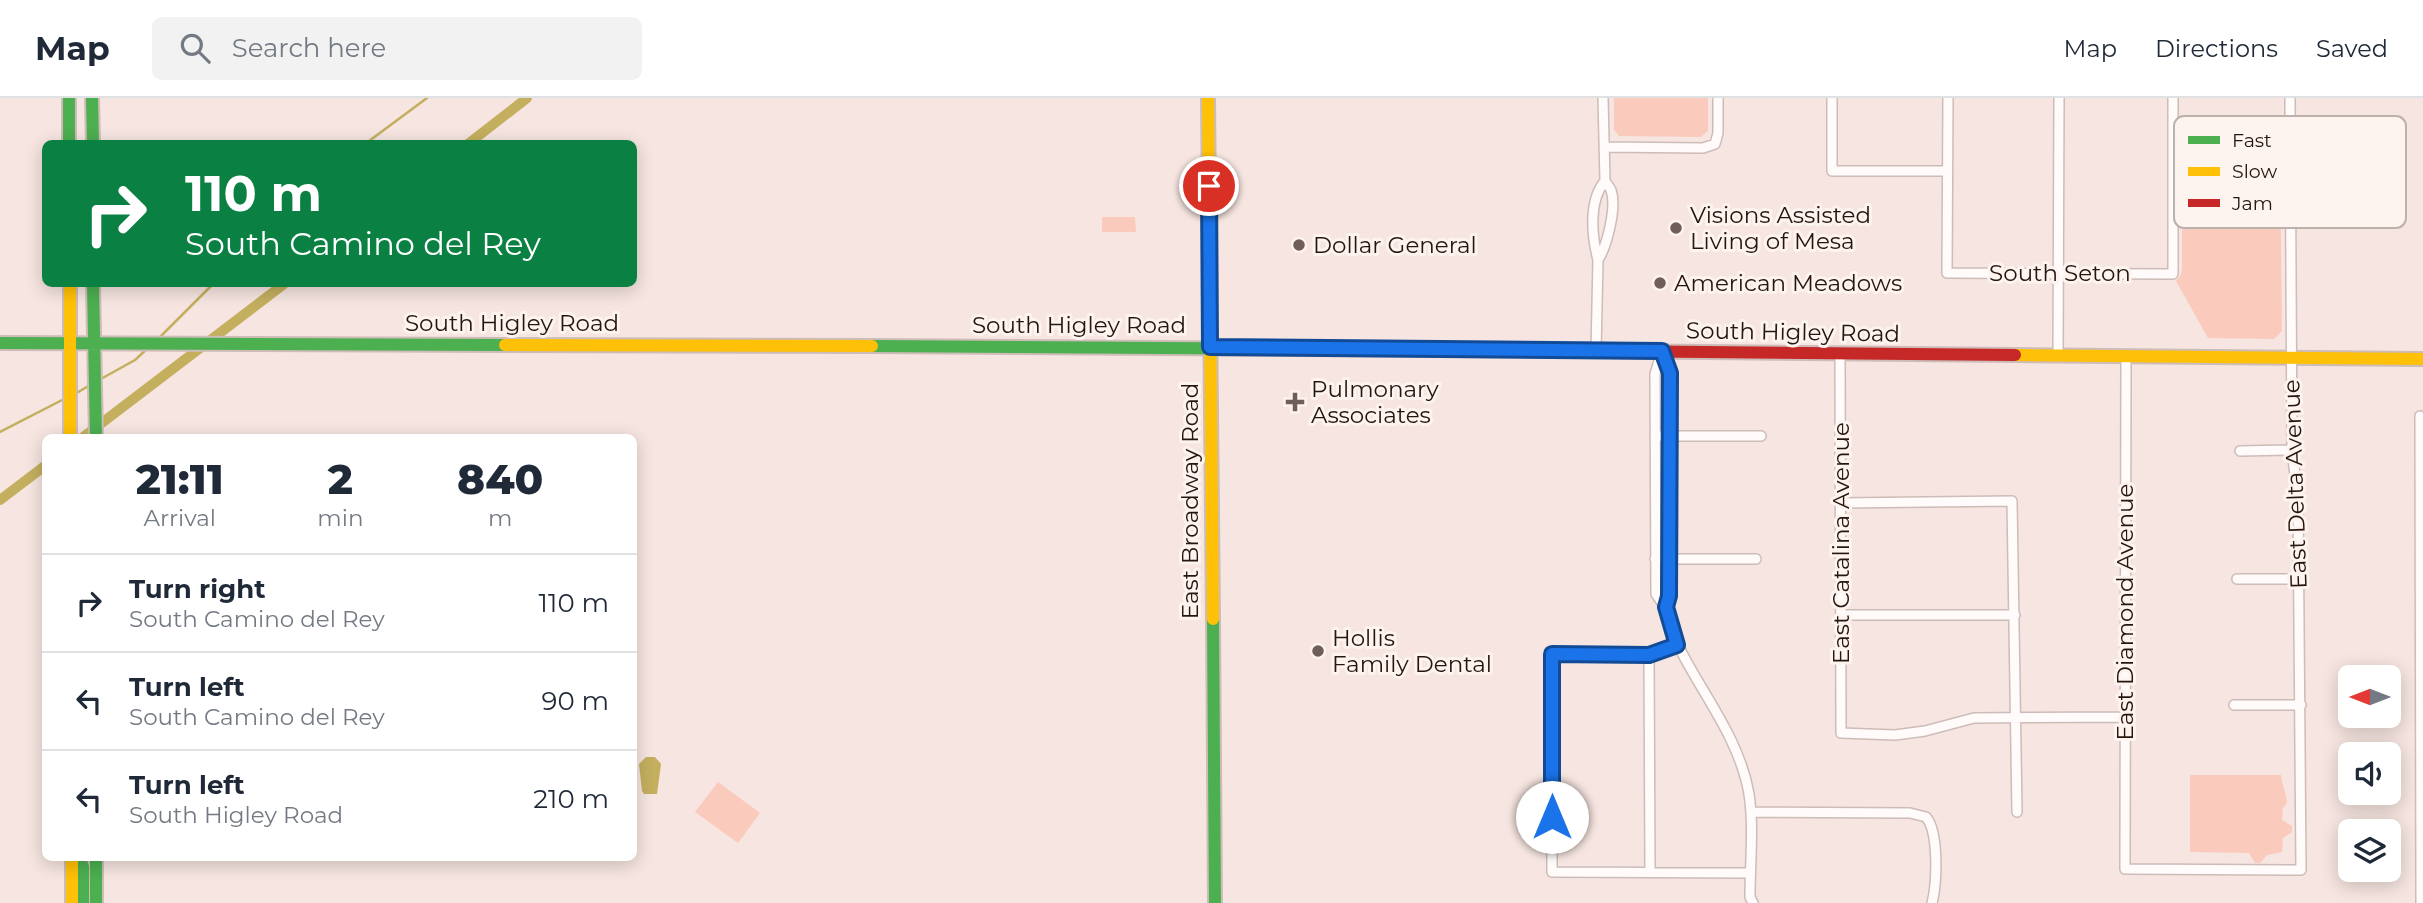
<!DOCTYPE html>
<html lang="en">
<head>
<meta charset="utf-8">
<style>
	body { margin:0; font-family:Montserrat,sans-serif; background:#f2f2f3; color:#1f2937; height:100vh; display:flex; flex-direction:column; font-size:26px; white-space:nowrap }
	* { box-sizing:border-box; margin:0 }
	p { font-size:23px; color:#747a83 }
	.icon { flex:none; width:38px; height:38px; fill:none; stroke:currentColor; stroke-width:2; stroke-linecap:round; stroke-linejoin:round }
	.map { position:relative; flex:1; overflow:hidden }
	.drawer { position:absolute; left:42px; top:336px; width:595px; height:427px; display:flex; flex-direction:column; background:#fff; border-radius:10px; box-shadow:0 4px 18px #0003 }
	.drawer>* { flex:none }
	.hud { position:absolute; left:42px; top:42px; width:595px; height:147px; border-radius:10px; box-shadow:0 4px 18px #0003; background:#0b8043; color:#fff; overflow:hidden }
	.needle { width:46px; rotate:270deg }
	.controls { position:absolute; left:2338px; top:567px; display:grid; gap:14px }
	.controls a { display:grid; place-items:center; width:63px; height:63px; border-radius:10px; background:#fff; box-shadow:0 4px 18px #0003; font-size:35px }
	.pin { position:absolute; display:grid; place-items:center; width:60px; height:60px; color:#fff; margin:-30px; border:4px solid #fff; border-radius:50%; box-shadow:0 2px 7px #0007 }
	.me { position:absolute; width:77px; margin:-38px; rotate:0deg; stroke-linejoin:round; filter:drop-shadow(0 0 5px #0008) }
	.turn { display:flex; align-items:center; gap:24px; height:147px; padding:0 28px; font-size:32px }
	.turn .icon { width:91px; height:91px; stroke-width:2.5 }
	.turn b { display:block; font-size:49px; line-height:60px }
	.eta { display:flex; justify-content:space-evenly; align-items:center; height:119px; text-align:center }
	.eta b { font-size:42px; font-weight:800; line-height:49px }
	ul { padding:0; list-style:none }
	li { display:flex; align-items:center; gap:21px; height:98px; padding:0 28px; border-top:2px solid #e0e1e3 }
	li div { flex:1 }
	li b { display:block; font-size:26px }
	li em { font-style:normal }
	header { display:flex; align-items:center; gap:42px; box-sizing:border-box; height:98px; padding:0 35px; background:#fff; border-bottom:2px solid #e0e1e3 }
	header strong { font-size:33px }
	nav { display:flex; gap:38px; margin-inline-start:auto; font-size:24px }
	.search { width:490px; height:63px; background:#f2f2f3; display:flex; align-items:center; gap:18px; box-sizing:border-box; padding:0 24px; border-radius:10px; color:#747a83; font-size:26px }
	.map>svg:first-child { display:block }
	.green { fill:#facbbc }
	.water { fill:#c4af5f }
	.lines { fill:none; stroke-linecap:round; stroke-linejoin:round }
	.stream { stroke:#c4af5f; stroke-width:2.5 }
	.canal { stroke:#c4af5f; stroke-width:10 }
	.street-casing { stroke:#cdbcb7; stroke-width:12 }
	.fast-casing { stroke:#cdbcb7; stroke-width:16 }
	.slow-casing { stroke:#cdbcb7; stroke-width:16 }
	.jam-casing { stroke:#cdbcb7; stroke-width:16 }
	.street { stroke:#fefbfa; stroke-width:9 }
	.fast { stroke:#4caf50; stroke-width:12 }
	.slow { stroke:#ffc107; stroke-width:12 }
	.jam { stroke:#c62828; stroke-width:12 }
	.route-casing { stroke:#114b97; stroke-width:18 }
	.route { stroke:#1a73e8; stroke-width:12 }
	.poi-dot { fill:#6f5e59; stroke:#fdf3ef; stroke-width:2.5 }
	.labels { text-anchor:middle; stroke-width:6; stroke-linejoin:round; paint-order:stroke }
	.poi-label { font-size:23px; fill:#271610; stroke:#fdf3ef; text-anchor:start }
	.street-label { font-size:23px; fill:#271610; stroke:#fdf3ef }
	.key { fill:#fdf3ef; stroke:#bdb1ac; stroke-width:2 }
	.key-label { font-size:19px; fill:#271610 }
</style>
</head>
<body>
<header>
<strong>Map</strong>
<div class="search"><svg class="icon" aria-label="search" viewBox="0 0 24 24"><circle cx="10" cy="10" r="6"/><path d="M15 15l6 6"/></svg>Search here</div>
<nav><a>Map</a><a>Directions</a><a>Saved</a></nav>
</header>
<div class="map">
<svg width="2423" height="805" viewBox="0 0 2423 805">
	<rect width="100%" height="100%" fill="#f6e5e0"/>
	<path class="green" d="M1614 0H1708V33L1701 39 1619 38 1614 32Z
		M2261 43 2280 54 2282 233 2274 241 2208 240 2176 183 2181 177 2182 169V49L2189 46 2240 48Z
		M1102 119H1135L1136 134H1102Z
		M2190 677H2281C2282 688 2287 697 2287 705L2283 710 2282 722 2292 728V734L2283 740 2282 754 2267 757 2260 765H2255L2249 755 2190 754Z
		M718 684 760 715 738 745 695 714Z"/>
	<path class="water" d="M646 659H655L661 666 657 696H644L642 693 639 666Z"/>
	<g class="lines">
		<path class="stream" d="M365 46 427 0
			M159 240 213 186
			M99 282 135 262 149 249
			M75 296 90 287
			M0 334 66 300"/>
		<path class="canal" d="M468 46 527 0
			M82 340 284 186
			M0 402 46 367"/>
		<g class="street-casing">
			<path id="street" d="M1832 0V73H1947
				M1948 0 1947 175 2173 176V0
				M1604 49 1703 50 1715 46 1718 35V0
				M1598 162C1607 148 1617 109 1611 92 1611 91 1606 85 1605 83L1603 0
				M1596 253 1598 162C1592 139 1588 103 1605 83
				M1662 253 1655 276 1656 496C1671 515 1671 534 1682 555 1706 601 1740 643 1749 696 1754 729 1750 765 1750 799L1753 805
				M1662 253 1670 275 1669 498 1666 509
				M1840 255 1841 635 1895 637 1925 633 1974 620 2125 619
				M2058 257 2059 0
				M2126 258 2125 771 2301 772 2298 402 2292 352 2290 0
				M2420 318 2421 805
				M1655 338H1761
				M2240 353 2292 352
				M1841 405 2012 403 2017 714
				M1655 461H1756
				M2237 481H2299
				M1841 517H2015
				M1677 547 1649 557 1552 556V774L1750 775
				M1649 557 1650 774
				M2234 607H2301
				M1751 714 1910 715 1926 719C1939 734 1937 785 1932 805"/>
		</g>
		<g class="fast-casing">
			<path id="fast" d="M69 0V46
				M92 0 93 46
				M93 186 96 340
				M0 245 505 247
				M872 248 1605 253
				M1213 521 1215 805
				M80 760 83 769V805
				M96 760V805"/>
		</g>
		<g class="slow-casing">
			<path id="slow" d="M1208 0 1213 521
				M70 186V340
				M505 247 872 248
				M2015 257 2423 261
				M72 760V805"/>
		</g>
		<g class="jam-casing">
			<path id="jam" d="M1605 253 2015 257"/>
		</g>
		<use href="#street" class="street"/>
		<use href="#fast" class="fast"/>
		<use href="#slow" class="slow"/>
		<use href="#jam" class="jam"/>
	</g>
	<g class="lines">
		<g class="route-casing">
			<path id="route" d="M1209 88 1210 249 1662 253 1670 275 1669 498 1666 509 1677 547 1649 557 1552 556V719"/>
		</g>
		<use href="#route" class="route"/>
	</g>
	<g class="poi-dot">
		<circle cx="1676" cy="130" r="7"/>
		<circle cx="1299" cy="147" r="7"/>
		<circle cx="1660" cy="185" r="7"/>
		<path d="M1291.5 293.5h7v7h7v7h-7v7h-7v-7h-7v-7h7z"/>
		<circle cx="1318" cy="553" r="7"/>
	</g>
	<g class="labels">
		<g class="poi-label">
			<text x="1690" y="125">Visions Assisted<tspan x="1690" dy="26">Living of Mesa</tspan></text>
			<text x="1313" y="155">Dollar General</text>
			<text x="1674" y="193">American Meadows</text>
			<text x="1311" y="299">Pulmonary<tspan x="1311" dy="26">Associates</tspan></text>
			<text x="1332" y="548">Hollis<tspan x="1332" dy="26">Family Dental</tspan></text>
		</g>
		<g class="street-label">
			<text x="2060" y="183">South Seton</text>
			<text x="512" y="233">South Higley Road</text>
			<text x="1079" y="235">South Higley Road</text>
			<text transform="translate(1793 234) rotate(1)" y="8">South Higley Road</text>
			<text transform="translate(2295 386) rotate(-92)" y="8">East Delta Avenue</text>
			<text transform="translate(1190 403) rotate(-90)" y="8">East Broadway Road</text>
			<text transform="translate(1841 445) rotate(-90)" y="8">East Catalina Avenue</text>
			<text transform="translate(2125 514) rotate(-90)" y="8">East Diamond Avenue</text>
		</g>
	</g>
	<rect x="2174" y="18" width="232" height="112" rx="10" class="key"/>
	<rect x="2188" y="38" width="32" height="8" fill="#4caf50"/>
	<rect x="2188" y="69" width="32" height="9" fill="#ffc107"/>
	<rect x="2188" y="101" width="32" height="8" fill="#c62828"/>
	<g class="key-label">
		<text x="2232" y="49">Fast</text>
		<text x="2232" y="80">Slow</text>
		<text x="2232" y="112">Jam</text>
	</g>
</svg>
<div class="controls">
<a><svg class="needle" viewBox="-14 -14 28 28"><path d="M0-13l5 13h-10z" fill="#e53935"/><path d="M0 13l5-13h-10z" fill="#747a83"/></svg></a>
<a><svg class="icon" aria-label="sound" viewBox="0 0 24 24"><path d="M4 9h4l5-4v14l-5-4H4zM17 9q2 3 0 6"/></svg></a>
<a><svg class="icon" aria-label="layers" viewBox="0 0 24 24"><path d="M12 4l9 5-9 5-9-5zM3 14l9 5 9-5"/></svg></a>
</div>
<div class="pin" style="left:1209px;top:88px;background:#d93025"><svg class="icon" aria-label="arrive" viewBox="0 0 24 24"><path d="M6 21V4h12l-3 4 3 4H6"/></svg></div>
<svg class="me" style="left:1552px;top:719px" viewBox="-20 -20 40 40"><circle r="19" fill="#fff"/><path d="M0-13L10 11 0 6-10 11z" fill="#1a73e8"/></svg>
<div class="hud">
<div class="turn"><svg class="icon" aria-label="right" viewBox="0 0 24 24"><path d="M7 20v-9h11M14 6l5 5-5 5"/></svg><div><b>110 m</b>South Camino del Rey</div></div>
</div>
<section class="drawer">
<div class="eta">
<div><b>21:11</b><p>Arrival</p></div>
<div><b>2</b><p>min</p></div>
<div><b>840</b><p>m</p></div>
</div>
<ul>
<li><svg class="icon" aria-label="right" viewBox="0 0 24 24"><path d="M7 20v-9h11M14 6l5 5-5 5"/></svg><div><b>Turn right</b><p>South Camino del Rey</p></div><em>110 m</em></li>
<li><svg class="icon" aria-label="left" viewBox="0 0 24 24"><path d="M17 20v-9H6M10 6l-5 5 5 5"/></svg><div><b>Turn left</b><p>South Camino del Rey</p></div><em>90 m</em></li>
<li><svg class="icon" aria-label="left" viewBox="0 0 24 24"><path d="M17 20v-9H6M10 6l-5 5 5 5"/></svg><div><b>Turn left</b><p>South Higley Road</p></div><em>210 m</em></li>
</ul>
</section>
</div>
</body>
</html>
